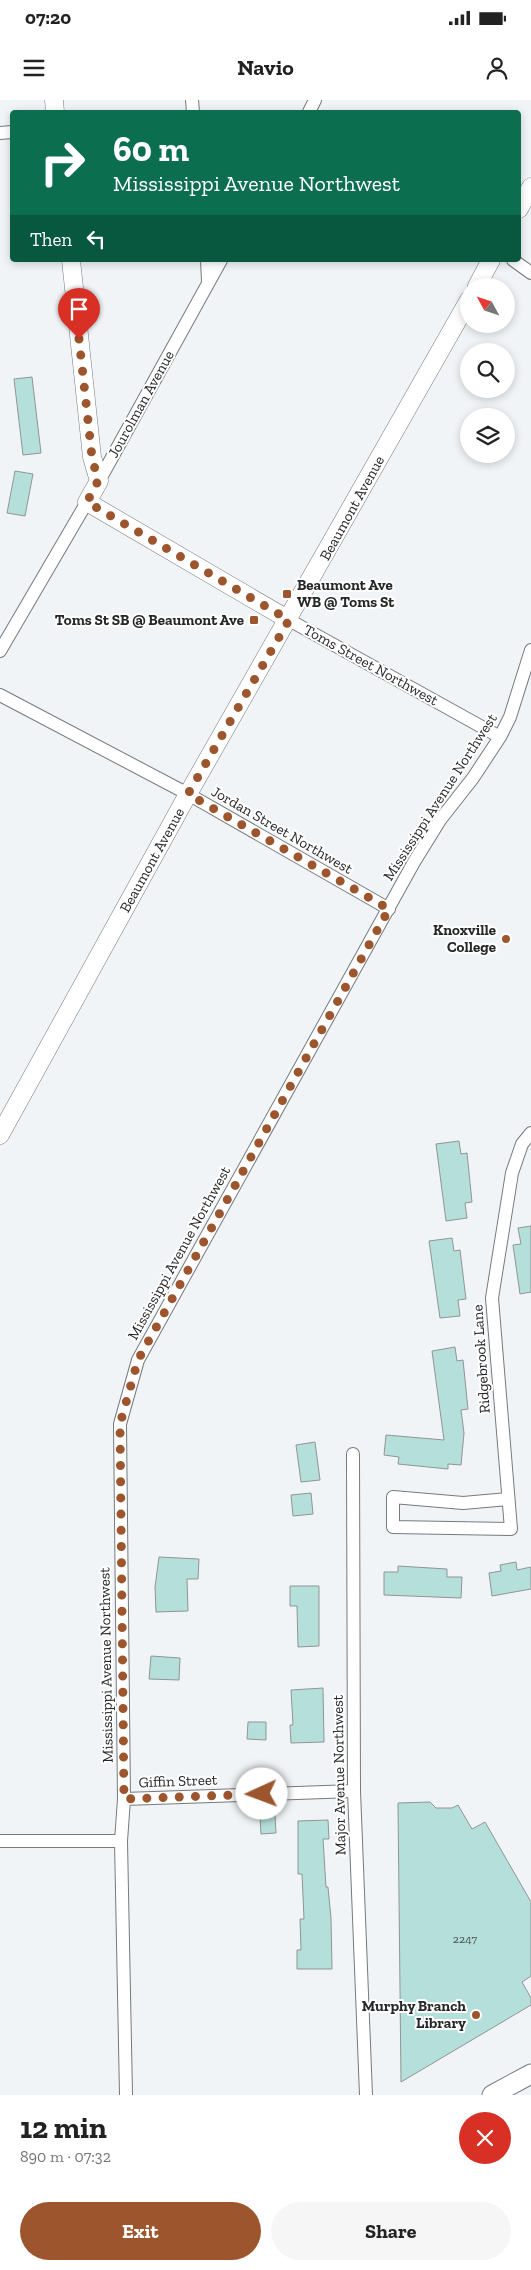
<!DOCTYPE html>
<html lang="en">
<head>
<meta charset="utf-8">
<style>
	body { margin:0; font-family:"Zilla Slab",serif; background:#f6f6f6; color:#222; height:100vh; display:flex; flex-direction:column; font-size:19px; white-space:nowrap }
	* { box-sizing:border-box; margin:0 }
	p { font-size:16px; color:#767676 }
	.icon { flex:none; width:28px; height:28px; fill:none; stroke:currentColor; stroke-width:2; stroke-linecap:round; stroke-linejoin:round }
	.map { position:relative; height:1995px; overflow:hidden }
	.details { display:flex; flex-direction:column; background:#fff; flex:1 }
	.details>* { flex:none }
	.guide { position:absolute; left:10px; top:10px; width:511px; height:152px; border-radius:5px; box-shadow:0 2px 8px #0003; background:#0b6e4f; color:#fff; overflow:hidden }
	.needle { width:32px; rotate:310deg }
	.fabs { position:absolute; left:460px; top:178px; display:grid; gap:10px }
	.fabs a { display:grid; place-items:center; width:55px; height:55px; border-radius:50%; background:#fff; box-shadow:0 2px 8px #0003; font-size:25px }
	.pin { position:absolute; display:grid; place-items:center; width:42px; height:42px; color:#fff; margin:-51px -21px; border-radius:50% 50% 50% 0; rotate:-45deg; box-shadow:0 0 5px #0007 }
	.pin .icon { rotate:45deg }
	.me { position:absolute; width:55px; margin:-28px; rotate:268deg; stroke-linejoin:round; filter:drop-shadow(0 0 4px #0008) }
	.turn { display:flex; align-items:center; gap:18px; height:105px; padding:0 20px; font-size:22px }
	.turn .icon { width:65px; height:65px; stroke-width:2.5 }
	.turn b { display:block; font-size:35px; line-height:42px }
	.then { display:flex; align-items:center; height:48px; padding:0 20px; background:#0003; gap:10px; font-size:19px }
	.round { display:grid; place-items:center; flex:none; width:52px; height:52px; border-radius:26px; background:#f6f6f6 }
	.overview { display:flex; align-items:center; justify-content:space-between; height:85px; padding:0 20px }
	h1 { font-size:30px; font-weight:700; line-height:38px }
	.cta { display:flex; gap:10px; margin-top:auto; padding:10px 20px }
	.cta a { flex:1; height:58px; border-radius:30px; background:#9c552d; color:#fff; font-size:20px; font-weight:700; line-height:58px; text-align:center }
	.cta a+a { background:#f6f6f6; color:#222 }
	.status { display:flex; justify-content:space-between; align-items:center; height:35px; padding:0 25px; background:#fff; direction:ltr }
	.status svg { height:14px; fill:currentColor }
	header { display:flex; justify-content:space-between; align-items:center; height:65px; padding:0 20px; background:#fff; font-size:22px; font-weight:700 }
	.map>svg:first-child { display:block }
	.building { fill:#b4dfda; stroke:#919595 }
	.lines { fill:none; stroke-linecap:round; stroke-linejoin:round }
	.street-casing { stroke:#767a7c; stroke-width:14 }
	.secondary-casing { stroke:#767a7c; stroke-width:19 }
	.primary-casing { stroke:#767a7c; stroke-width:21 }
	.street { stroke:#fff; stroke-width:12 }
	.secondary { stroke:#fff; stroke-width:18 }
	.primary { stroke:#fff; stroke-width:19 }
	.route { stroke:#9c552d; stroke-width:9; stroke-dasharray:0 16.2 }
	.poi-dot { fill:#9c552d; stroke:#fff; stroke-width:2 }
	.labels { text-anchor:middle; stroke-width:4; stroke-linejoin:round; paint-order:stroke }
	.number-label { font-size:12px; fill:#4a5554 }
	.street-label { font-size:15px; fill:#262728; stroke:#fff }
	.poi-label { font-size:15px; font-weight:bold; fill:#262728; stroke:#fff; text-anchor:end }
</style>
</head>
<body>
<div class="status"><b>07:20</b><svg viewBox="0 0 49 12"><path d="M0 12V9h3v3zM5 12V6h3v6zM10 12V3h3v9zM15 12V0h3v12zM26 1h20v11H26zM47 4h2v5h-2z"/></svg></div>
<header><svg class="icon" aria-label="menu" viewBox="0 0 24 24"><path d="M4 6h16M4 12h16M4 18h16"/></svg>Navio<svg class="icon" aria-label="person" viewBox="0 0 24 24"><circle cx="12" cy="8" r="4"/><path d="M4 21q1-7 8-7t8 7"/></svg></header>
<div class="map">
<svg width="531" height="1995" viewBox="0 0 531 1995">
	<rect width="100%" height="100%" fill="#f0f4f6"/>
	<path class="building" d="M32 277 41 353 23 355 14 279Z
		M15 371 33 374 25 416 7 413Z
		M459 1041 461 1054 467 1053 472 1102 465 1103 467 1118 446 1121 436 1044Z
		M531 1126V1192L520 1194 513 1145 521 1144 518 1128Z
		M452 1138 454 1151 460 1150 466 1199 458 1200 460 1216 440 1218 429 1141Z
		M455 1247 457 1261 463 1260 468 1309 461 1310 464 1333 461 1365 448 1364V1369L398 1364 399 1357 384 1355 386 1335 444 1340 432 1251Z
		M315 1342 320 1380 301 1382 296 1345Z
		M311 1393 313 1414 293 1416 291 1395Z
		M159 1457 199 1459 198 1479H187L188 1511 156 1512 155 1487Z
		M516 1462 517 1470 531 1467V1489L492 1496 489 1473 501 1471 500 1465Z
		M398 1466 447 1469V1477H462L461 1498 384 1495V1472H398Z
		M290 1486H319V1546L298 1547 297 1506H290Z
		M151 1556 180 1558 179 1580 149 1579Z
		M323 1588 324 1642 291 1643 290 1625H293L291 1590Z
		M248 1622H266V1640L247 1639Z
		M430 1702 436 1708H452L458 1705 472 1729 485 1722 531 1802V1876L522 1882 531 1898V1905L401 1982 398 1703Z
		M275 1715 276 1733 261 1734 260 1716Z
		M328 1720 329 1739H323L326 1787H328L331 1818 332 1869H297V1850H301L300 1819H304L302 1774H298V1721Z"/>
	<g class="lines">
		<g class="street-casing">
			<path id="street" d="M192 0 193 12
				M309 12 315 0
				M0 33 12 32
				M207 160 208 181
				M513 160 531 173
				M99 381 221 160
				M289 520 500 637
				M0 551 87 402
				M0 595 188 694 389 809
				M353 1354 354 1691 366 1995
				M508 1399 463 1403 393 1397V1427L511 1429 492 1198 512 1073 522 1044 531 1033
				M124 1699 354 1691
				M0 1741H121
				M126 1995 121 1741 124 1699 120 1324 138 1260 414 762 440 720 473 678 500 637 510 617 531 550"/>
		</g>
		<g class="secondary-casing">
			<path id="secondary" d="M54 0 55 12
				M519 109 531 87
				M71 160 92 357 99 381 87 402 289 520
				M477 186 491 160
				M0 1035 188 694 469 200"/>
		</g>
		<g class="primary-casing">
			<path id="primary" d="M492 1995 531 1974"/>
		</g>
		<use href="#street" class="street"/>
		<use href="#secondary" class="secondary"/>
		<use href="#primary" class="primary"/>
	</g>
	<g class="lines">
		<path class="route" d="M79 239 92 357 98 381 87 402 289 520 188 694 389 809 138 1260 120 1324 124 1699 262 1694"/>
	</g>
	<g class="poi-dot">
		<rect x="282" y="489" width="10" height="10" rx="2.5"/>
		<rect x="249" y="515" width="10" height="10" rx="2.5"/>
		<circle cx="506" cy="839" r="5"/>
		<circle cx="476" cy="1915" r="5"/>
	</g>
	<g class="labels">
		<g class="number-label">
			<text x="465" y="1843">2247</text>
		</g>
		<g class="street-label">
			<text transform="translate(141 304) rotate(-61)" y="5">Jourolman Avenue</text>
			<text transform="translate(352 408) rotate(-61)" y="5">Beaumont Avenue</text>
			<text transform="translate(371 565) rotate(29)" y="5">Toms Street Northwest</text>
			<text transform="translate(440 697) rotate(-57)" y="5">Mississippi Avenue Northwest</text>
			<text transform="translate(282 730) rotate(30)" y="5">Jordan Street Northwest</text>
			<text transform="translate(152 760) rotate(-61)" y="5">Beaumont Avenue</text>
			<text transform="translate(179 1153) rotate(-61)" y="5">Mississippi Avenue Northwest</text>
			<text transform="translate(481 1259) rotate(-94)" y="5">Ridgebrook Lane</text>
			<text transform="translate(106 1565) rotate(-91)" y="5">Mississippi Avenue Northwest</text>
			<text transform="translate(339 1675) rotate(-91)" y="5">Major Avenue Northwest</text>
			<text transform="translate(178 1681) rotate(-2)" y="5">Giffin Street</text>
		</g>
		<g class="poi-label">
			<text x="297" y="490" text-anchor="start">Beaumont Ave<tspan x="297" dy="17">WB @ Toms St</tspan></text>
			<text x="244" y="525">Toms St SB @ Beaumont Ave</text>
			<text x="496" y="835">Knoxville<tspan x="496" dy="17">College</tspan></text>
			<text x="466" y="1911">Murphy Branch<tspan x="466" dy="17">Library</tspan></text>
		</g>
	</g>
</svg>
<div class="fabs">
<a><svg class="needle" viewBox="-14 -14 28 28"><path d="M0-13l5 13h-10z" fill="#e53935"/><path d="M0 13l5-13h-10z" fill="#767676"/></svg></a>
<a><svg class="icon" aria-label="search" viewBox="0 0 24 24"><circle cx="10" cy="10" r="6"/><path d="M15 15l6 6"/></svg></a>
<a><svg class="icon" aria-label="layers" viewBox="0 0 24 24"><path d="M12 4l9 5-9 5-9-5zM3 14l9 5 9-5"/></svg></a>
</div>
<div class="pin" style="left:79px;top:239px;background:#d93025"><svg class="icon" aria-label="arrive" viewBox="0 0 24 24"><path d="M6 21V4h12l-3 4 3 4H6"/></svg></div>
<svg class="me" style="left:262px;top:1694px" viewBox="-20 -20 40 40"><circle r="19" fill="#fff"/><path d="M0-13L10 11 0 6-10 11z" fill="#9c552d"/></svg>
<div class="guide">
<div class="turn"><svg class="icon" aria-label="right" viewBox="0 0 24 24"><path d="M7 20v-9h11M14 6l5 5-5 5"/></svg><div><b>60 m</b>Mississippi Avenue Northwest</div></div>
<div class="then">Then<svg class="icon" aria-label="left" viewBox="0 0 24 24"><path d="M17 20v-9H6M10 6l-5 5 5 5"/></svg></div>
</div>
</div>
<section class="details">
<div class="overview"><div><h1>12 min</h1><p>890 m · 07:32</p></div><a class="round" style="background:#d93025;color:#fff"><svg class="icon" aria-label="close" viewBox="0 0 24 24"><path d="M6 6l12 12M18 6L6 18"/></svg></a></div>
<div class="cta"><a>Exit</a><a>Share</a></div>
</section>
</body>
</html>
